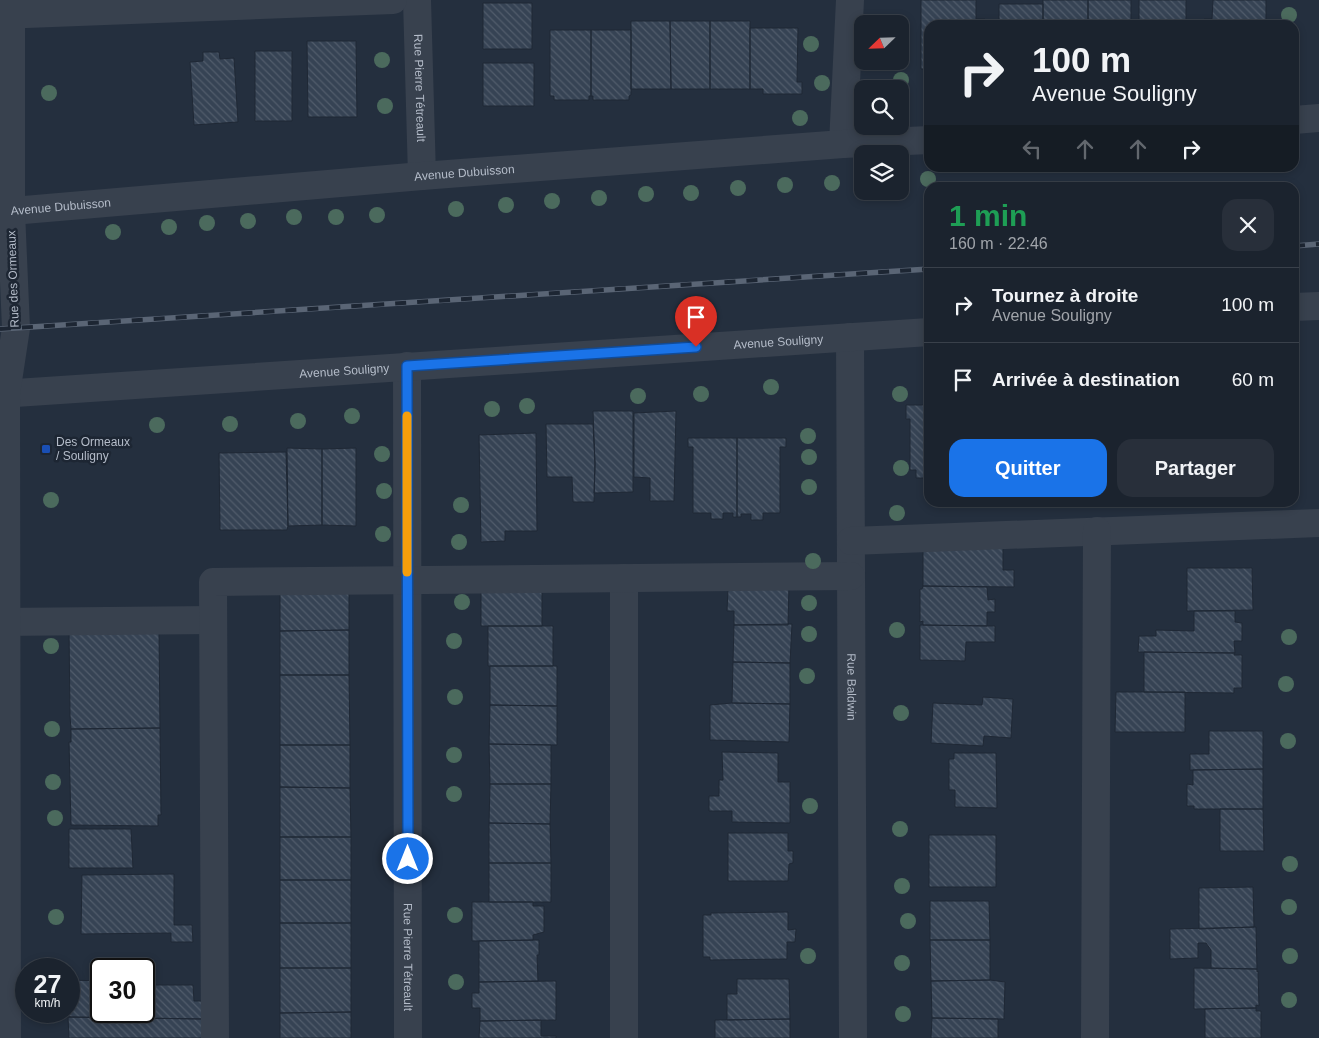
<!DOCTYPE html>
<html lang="fr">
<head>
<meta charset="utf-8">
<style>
	body { margin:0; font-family:Helvetica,sans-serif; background:#282f3a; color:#f1f3f6; height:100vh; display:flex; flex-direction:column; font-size:19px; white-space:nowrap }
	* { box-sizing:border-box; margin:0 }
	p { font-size:16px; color:#a0a4aa }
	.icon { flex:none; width:28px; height:28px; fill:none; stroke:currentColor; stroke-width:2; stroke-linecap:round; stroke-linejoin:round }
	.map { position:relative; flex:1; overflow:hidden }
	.details { position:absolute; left:924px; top:182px; width:375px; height:325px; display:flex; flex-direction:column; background:#1b232e; border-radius:15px; box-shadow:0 2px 8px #0003,0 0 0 1px #39404a }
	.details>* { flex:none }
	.guide { position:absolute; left:924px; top:20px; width:375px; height:152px; border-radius:15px; box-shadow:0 2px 8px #0003,0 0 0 1px #39404a; background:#1b232e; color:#f1f3f6; overflow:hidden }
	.needle { width:32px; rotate:247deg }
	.buttons { position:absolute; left:854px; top:15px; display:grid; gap:10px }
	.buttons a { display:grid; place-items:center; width:55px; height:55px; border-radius:10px; background:#1b232e; box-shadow:0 2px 8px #0003,0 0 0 1px #39404a; font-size:25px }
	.speed { position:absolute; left:15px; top:958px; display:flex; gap:10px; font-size:25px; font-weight:700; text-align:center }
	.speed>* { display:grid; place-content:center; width:65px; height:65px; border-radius:50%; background:#1b232e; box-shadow:0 2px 8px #0003,0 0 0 1px #39404a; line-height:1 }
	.speed small { font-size:12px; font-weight:400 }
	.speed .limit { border:2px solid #111; border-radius:8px; background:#fff; color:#111 }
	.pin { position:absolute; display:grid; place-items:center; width:42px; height:42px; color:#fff; margin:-51px -21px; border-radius:50% 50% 50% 0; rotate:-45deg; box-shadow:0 0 5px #0007 }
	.pin .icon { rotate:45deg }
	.me { position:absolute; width:55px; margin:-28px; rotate:0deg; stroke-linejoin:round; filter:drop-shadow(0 0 4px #0008) }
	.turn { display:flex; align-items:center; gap:18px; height:105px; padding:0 25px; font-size:22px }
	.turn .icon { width:65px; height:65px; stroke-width:2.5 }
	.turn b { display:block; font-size:35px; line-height:42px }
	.lanes { display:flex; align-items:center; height:48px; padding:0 25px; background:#0003; justify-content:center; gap:25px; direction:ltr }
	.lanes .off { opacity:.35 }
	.round { display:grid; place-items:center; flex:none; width:52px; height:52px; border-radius:15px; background:#282f3a }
	.overview { display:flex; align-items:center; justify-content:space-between; height:85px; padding:0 25px }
	h1 { font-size:30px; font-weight:700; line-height:38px; color:#1e9e55 }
	.primary-button { display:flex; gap:10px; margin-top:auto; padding:10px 25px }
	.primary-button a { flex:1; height:58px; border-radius:15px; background:#1a73e8; color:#fff; font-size:20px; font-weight:700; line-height:58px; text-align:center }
	.primary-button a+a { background:#282f3a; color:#f1f3f6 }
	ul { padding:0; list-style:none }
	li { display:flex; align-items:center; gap:15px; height:75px; padding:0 25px; border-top:1px solid #39404a }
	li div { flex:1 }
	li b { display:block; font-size:19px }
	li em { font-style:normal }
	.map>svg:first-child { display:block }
	.building { fill:url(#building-back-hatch); stroke:#1f2835 }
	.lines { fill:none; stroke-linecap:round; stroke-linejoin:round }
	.minor { stroke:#38414e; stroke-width:28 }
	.rail-casing { stroke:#5a6575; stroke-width:5.5 }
	.rail { stroke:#1d2633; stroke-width:4; stroke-dasharray:11; stroke-linecap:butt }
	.tree { fill:#4b6a5d }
	.route-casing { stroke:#114b97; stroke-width:12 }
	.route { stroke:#1a73e8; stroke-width:9 }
	.slow { stroke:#f59e0b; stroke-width:9 }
	.transit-dot { fill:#1a4fb4; stroke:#1d2633; stroke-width:2 }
	.labels { text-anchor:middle; stroke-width:5; stroke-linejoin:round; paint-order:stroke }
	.street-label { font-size:12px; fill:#b4bcc9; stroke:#1d2633 }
	.poi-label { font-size:12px; fill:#b4bcc9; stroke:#1d2633; text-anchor:start }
</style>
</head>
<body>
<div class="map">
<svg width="1319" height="1038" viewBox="0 0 1319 1038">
	<defs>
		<pattern id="building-back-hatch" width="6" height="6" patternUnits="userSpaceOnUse" patternTransform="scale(1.25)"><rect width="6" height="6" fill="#364354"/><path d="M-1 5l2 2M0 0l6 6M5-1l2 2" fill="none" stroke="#515c6b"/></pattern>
	</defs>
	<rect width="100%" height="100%" fill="#242f3e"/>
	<path class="building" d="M921 0H976V19H985V25H929V72H925V69H921Z
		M1043 0H1088V25H1043Z
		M1088 0H1131V25H1088Z
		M1139 0H1186V25H1139Z
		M1213 0H1266V25H1204V19H1212Z
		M483 3H532V49H483Z
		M999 4H1043V25H999Z
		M631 21H670L671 89H631Z
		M670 21H710V89H671Z
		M710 21H750V89H710Z
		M750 28H798L797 82H802V94H763V89H750Z
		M550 30H591V96H589V100H554V96H550Z
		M591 30H631V95L629 96V100H593V96H591Z
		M307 41H356L357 117H308Z
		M255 51H292V121H255Z
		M203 52H219L220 59 234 58 238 122 194 125 190 62 203 61Z
		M483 63H534V106H483Z
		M906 405H929V478H916V470H910V419H906Z
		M593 411H633V492L594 493 595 464Z
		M676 411 674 501H650V478L634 477V413Z
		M546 424H593L595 464 594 502H573L572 477H547Z
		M536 433 537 531H505V541L481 542 479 435Z
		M688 438H737V517H733V513H723V519H711V513H693V447H688Z
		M737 438H786V447H780V513H763V520H751V514H741V517H737Z
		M287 448 322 449V525L288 526Z
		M356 448V526L322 525V449Z
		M286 452 288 526 287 530H220L219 453Z
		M923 547H1003V570H1014V587L923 586Z
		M1187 568H1252L1253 610 1187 611Z
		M789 585 788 625H734V611H727L728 589Z
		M481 586 542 587V626H481Z
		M923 586 987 587 988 600 995 599V612H987V626L923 625V621L920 622V589H922Z
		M349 587V630L280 631V589Z
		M1194 611H1235V622L1242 623V641H1234L1235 653 1138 652 1139 636H1156V630L1194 631Z
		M792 624 790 663 733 662 734 625Z
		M920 625 995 626V642H966L965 661 920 660Z
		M488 626H553V666H488Z
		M349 630V675H280V631Z
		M69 631H159L160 728 71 729 70 716Z
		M1144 652 1235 653 1234 655H1242V688H1234V693L1144 692Z
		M733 662 790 663V704L732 703Z
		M490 666H557V706L490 705Z
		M280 675H349L350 745H280Z
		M1116 692H1185V732H1115Z
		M983 697 1013 699 1011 738 984 736 983 746 931 743 933 703 982 705Z
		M732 703 790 704 789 742 710 740V705Z
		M490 705 557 706V745L489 744Z
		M160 728 161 815H158V826L71 825 69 742H71V729Z
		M1209 731H1263V769L1190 770V754H1209Z
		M489 744 551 745V784H490Z
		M280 745H350V788L280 787Z
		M722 752 778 753V782H790V823L732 822V811H709V796H719V780H723Z
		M954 753H996L997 808 955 807V790H949V759H954Z
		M1263 769V809H1194V806H1187V784L1193 785V770Z
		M490 784H551L550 824 489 823Z
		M280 787 350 788 351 837H280Z
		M1220 809H1263L1264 851H1220Z
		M489 823 550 824 551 863H489Z
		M69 829H131L133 868H69Z
		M728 833H788V851H793V863L789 864 788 881H728Z
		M929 835H996V887H929Z
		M280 837H351V880H280Z
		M489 863H551V902H489Z
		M174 874V925H192L193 942H171V933L81 934 82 875Z
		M280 880H351V923H280Z
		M1253 887 1254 927 1199 929V888Z
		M930 901H989L990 940H930Z
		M472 902H533V906H544V932L533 935V940L472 941Z
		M788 912V930L796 929 795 942H787V959L710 960V957H703V915H711V913Z
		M280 923H351V968H280Z
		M1256 927 1257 969 1211 968V950L1206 943H1198V958L1170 959V929Z
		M539 940V955H537L538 981 479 982V941Z
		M930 940H990V980L931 981Z
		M280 968H351V1012L280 1013Z
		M1194 968 1257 969V972L1258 971 1259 1006 1256 1005V1008L1194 1009Z
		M737 979H789L790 1019 727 1020V994H737Z
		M69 980 101 981V1011H144V982H152V985H193L194 1001H202V1019L68 1017Z
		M990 980 1005 982 1004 1019 932 1018 931 981Z
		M556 981V1020L480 1021V1008H472V993H479V982Z
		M1256 1008V1011H1261V1038H1205V1009Z
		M351 1012V1038H280V1013Z
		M68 1017 206 1019V1038H69Z
		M932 1018 998 1019V1038H931Z
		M790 1019V1038H715V1020Z
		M541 1020V1036H556V1038H479L480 1021Z"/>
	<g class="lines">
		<g class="minor">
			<path id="s1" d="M417 0 422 176"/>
			<path d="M0 15 393 0"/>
			<path d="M1294 120 1319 118"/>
			<path d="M843 144 850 0"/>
			<path id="s2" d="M0 212 422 176 843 144 929 140"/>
			<path d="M1294 307 1319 306"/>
			<path id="s3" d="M850 337 853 1038"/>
			<path id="s4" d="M407 366 408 1038"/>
			<path id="s5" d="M0 394 929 332"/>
			<path d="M851 541 1319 523"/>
			<path d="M624 578V1038"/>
			<path d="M0 622 213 620"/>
			<path d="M7 1038 6 394 16 328 11 211V0"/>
			<path d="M215 1038 213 582 851 576"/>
			<path d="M1095 1038 1097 531"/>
		</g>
		<g class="rail-casing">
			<path id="rail" d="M1294 246 1319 244
				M0 329 929 269"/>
		</g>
		<use href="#rail" class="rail"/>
	</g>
	<g class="tree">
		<circle cx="1289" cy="15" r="8"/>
		<circle cx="811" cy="44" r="8"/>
		<circle cx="382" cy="60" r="8"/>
		<circle cx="901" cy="80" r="8"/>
		<circle cx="822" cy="83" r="8"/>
		<circle cx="49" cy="93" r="8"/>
		<circle cx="385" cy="106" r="8"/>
		<circle cx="800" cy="118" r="8"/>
		<circle cx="928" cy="179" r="8"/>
		<circle cx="832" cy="183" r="8"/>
		<circle cx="785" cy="185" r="8"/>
		<circle cx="738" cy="188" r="8"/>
		<circle cx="691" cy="193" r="8"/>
		<circle cx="646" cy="194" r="8"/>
		<circle cx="599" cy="198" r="8"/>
		<circle cx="552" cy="201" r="8"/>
		<circle cx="506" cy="205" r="8"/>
		<circle cx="456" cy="209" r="8"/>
		<circle cx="377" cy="215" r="8"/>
		<circle cx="294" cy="217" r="8"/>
		<circle cx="336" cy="217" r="8"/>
		<circle cx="248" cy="221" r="8"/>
		<circle cx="207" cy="223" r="8"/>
		<circle cx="169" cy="227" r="8"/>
		<circle cx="113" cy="232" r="8"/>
		<circle cx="771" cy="387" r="8"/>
		<circle cx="701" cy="394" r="8"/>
		<circle cx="900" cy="394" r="8"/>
		<circle cx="638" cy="396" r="8"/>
		<circle cx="527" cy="406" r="8"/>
		<circle cx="492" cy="409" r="8"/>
		<circle cx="352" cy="416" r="8"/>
		<circle cx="298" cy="421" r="8"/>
		<circle cx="230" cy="424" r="8"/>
		<circle cx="157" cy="425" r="8"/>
		<circle cx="808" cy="436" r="8"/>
		<circle cx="382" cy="454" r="8"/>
		<circle cx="809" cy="457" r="8"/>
		<circle cx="901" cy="468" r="8"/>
		<circle cx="809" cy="487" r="8"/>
		<circle cx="384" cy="491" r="8"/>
		<circle cx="51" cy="500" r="8"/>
		<circle cx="461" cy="505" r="8"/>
		<circle cx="897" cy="513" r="8"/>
		<circle cx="383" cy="534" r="8"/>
		<circle cx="459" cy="542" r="8"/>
		<circle cx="813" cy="561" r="8"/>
		<circle cx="462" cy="602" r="8"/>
		<circle cx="809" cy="603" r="8"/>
		<circle cx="897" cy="630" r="8"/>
		<circle cx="809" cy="634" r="8"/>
		<circle cx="1289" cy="637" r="8"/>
		<circle cx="454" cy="641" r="8"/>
		<circle cx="51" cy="646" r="8"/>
		<circle cx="807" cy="676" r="8"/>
		<circle cx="1286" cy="684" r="8"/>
		<circle cx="455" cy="697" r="8"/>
		<circle cx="901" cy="713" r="8"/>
		<circle cx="52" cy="729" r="8"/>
		<circle cx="1288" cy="741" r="8"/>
		<circle cx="454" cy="755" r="8"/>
		<circle cx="53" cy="782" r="8"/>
		<circle cx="454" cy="794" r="8"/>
		<circle cx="810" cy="806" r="8"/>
		<circle cx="55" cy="818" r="8"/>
		<circle cx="900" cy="829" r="8"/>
		<circle cx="1290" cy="864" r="8"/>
		<circle cx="902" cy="886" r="8"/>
		<circle cx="1289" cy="907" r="8"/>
		<circle cx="455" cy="915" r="8"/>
		<circle cx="56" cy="917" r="8"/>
		<circle cx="908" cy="921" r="8"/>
		<circle cx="808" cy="956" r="8"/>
		<circle cx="1290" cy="956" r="8"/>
		<circle cx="902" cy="963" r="8"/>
		<circle cx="456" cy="982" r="8"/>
		<circle cx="1289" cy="1000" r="8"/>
		<circle cx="903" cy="1014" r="8"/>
	</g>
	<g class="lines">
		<g class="route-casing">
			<path id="route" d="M408 859 407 366 696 347"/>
		</g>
		<use href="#route" class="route"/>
		<path class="slow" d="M407 572V416"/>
	</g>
	<rect class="transit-dot" x="41" y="444" width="10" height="10" rx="2.5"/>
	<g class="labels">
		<g class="street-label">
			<text dy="4" stroke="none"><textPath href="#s1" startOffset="88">Rue Pierre Tétreault</textPath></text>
			<text dy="4" stroke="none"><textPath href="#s2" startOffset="466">Avenue Dubuisson</textPath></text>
			<text dy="4" stroke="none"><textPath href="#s2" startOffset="61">Avenue Dubuisson</textPath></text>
			<text transform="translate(13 279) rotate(-92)" y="4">Rue des Ormeaux</text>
			<text dy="4" stroke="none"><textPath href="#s5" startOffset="780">Avenue Souligny</textPath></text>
			<text dy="4" stroke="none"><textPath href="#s5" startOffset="345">Avenue Souligny</textPath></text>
			<text dy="4" stroke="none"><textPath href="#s3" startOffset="350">Rue Baldwin</textPath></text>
			<text dy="4" stroke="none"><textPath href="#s4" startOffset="591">Rue Pierre Tétreault</textPath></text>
		</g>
		<g class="poi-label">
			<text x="56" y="446">Des Ormeaux<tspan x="56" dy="14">/ Souligny</tspan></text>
		</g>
	</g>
</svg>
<div class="buttons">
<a><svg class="needle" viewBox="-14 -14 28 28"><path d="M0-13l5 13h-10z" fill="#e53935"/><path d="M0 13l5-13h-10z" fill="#a0a4aa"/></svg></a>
<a><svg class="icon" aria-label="search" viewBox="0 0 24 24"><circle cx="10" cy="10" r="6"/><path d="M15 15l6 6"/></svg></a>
<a><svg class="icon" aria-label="layers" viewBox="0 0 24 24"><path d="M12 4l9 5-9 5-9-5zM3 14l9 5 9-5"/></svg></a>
</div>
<div class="speed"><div>27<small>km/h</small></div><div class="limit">30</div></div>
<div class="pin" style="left:696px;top:347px;background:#d93025"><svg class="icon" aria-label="arrive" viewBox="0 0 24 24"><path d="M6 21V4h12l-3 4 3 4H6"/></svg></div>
<svg class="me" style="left:408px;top:859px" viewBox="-20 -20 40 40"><circle r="17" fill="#1a73e8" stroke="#fff" stroke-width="3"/><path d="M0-11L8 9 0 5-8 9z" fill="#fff"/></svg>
<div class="guide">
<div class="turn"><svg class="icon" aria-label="right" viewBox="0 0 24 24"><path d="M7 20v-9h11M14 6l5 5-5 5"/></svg><div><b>100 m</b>Avenue Souligny</div></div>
<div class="lanes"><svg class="icon off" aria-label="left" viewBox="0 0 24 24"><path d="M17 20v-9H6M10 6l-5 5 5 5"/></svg><svg class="icon off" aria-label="ahead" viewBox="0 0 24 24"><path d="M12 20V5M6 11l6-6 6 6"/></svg><svg class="icon off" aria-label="ahead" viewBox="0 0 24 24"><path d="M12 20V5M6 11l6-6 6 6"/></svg><svg class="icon" aria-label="right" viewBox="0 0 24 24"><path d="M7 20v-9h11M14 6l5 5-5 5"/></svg></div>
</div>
<section class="details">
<div class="overview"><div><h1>1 min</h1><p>160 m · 22:46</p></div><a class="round"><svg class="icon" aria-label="close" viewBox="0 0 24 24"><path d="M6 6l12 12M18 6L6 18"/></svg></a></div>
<ul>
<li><svg class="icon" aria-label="right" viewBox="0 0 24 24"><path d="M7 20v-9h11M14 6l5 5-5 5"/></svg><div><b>Tournez à droite</b><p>Avenue Souligny</p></div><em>100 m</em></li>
<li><svg class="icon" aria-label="arrive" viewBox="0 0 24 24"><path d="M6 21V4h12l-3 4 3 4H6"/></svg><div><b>Arrivée à destination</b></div><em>60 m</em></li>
</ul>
<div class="primary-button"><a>Quitter</a><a>Partager</a></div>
</section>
</div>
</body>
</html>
